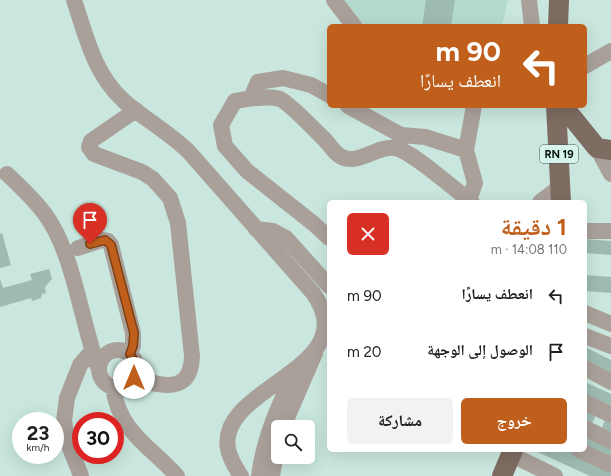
<!DOCTYPE html>
<html lang="ar">
<head>
<meta charset="utf-8">
<style>
	body { margin:0; font-family:Figtree,"Noto Naskh Arabic",sans-serif; background:#f2f2f2; color:#202124; direction:rtl; height:100vh; display:flex; flex-direction:column; font-size:15px; white-space:nowrap }
	* { box-sizing:border-box; margin:0 }
	p { font-size:13px; color:#757577 }
	.icon { flex:none; width:22px; height:22px; fill:none; stroke:currentColor; stroke-width:2; stroke-linecap:round; stroke-linejoin:round }
	.map { position:relative; flex:1; overflow:hidden; direction:ltr }
	.sheet { position:absolute; left:327px; top:200px; width:260px; height:252px; display:flex; flex-direction:column; background:#fff; border-radius:6px; box-shadow:0 4px 16px #0002; direction:rtl }
	.sheet>* { flex:none }
	.guide { position:absolute; left:327px; top:24px; width:260px; height:84px; border-radius:6px; box-shadow:0 4px 16px #0002; direction:rtl; background:#bf5f1b; color:#fff; overflow:hidden }
	.controls { position:absolute; left:271px; top:420px; display:grid; gap:8px }
	.controls a { display:grid; place-items:center; width:44px; height:44px; border-radius:6px; background:#fff; box-shadow:0 4px 16px #0002; font-size:20px }
	.speed { position:absolute; left:12px; top:412px; display:flex; gap:8px; font-size:20px; font-weight:700; text-align:center }
	.speed>* { display:grid; place-content:center; width:52px; height:52px; border-radius:50%; background:#fff; box-shadow:0 4px 16px #0002; line-height:1 }
	.speed small { font-size:10px; font-weight:400 }
	.speed .limit { border:6px solid #d22; background:#fff; color:#111 }
	.pin { position:absolute; display:grid; place-items:center; width:34px; height:34px; color:#fff; margin:-41px -17px; border-radius:50% 50% 50% 0; rotate:-45deg; box-shadow:0 0 4px #0007 }
	.pin .icon { rotate:45deg }
	.me { position:absolute; width:44px; margin:-22px; rotate:0deg; stroke-linejoin:round; filter:drop-shadow(0 0 3px #0008) }
	.turn { display:flex; align-items:center; gap:14px; height:84px; padding:0 20px; font-size:18px }
	.turn .icon { width:52px; height:52px; stroke-width:2.5 }
	.turn b { display:block; font-size:28px; line-height:34px }
	.round { display:grid; place-items:center; flex:none; width:42px; height:42px; border-radius:6px; background:#f2f2f2 }
	.overview { display:flex; align-items:center; justify-content:space-between; height:68px; padding:0 20px }
	h1 { font-size:24px; font-weight:700; line-height:30px; color:#bf5f1b }
	.primary-button { display:flex; gap:8px; margin-top:auto; padding:8px 20px }
	.primary-button a { flex:1; height:46px; border-radius:6px; background:#bf5f1b; color:#fff; font-size:16px; font-weight:700; line-height:46px; text-align:center }
	.primary-button a+a { background:#f2f2f2; color:#202124 }
	ul { padding:0; list-style:none }
	li { display:flex; align-items:center; gap:12px; height:56px; padding:0 20px }
	li div { flex:1 }
	li b { display:block; font-size:15px }
	li em { font-style:normal }
	.map>svg:first-child { display:block }
	.built { fill:#b4dacf }
	.building { fill:#9ebbb2 }
	.lines { fill:none; stroke-linecap:round; stroke-linejoin:round }
	.minor { stroke:#aaa09a; stroke-width:16 }
	.major { stroke:#7e6b61; stroke-width:20 }
	.route-casing { stroke:#7c3e12; stroke-width:10 }
	.route { stroke:#bf5f1b; stroke-width:7 }
	.labels { text-anchor:middle; stroke-width:3; stroke-linejoin:round; paint-order:stroke }
	.shield { fill:#d6f4eb; stroke:#455551; stroke-width:1 }
	.shield-label { font-size:11px; font-weight:bold; fill:#07110f }
</style>
</head>
<body>
<div class="map">
<svg width="611" height="476" viewBox="0 0 611 476">
	<rect width="100%" height="100%" fill="#c9e7de"/>
	<path class="built" d="M340 0H508L502 26H365L347 13Z"/>
	<path class="building" d="M426 0H455L451 26H422Z
		M2 233 11 265 0 268V234Z
		M585 239 611 241V255L585 253Z
		M49 269 52 279 45 287 46 293 42 294 41 298 32 301 31 298 0 307V279L3 288 32 280 30 274Z
		M585 275 611 277V293L585 291Z
		M585 347 611 360V377L585 365Z
		M585 382 611 394V410L585 398Z
		M585 410 596 415 590 427 585 424Z
		M606 418 611 421V437L600 432Z
		M585 433 611 446V463L585 450Z
		M533 450H570L611 469V476H590Z"/>
	<g class="lines">
		<path class="minor" d="M74 0C86 36 94 74 124 101 144 119 169 132 189 152L313 293C367 369 216 386 228 449 230 459 235 467 241 476
			M334 0 354 26
			M529 0 532 26
			M585 66 611 51
			M251 98 258 82 283 78 311 85 329 95
			M348 106 401 135 425 137 466 150
			M597 148 611 174
			M7 174C21 187 36 201 47 217 74 256 81 321 98 367
			M469 200 475 183 466 150 474 106
			M540 202 561 186
			M256 229 273 231 286 238 329 286
			M585 231H611
			M329 238 314 224 247 171 225 146 221 125 235 101C248 99 267 95 280 99 289 103 315 130 323 138 329 143 333 152 340 156 357 167 377 145 395 148 413 151 454 190 472 202
			M78 248 102 240 108 241 111 245 133 333V346L130 354
			M585 313 611 324
			M585 336 611 346
			M99 369a19 19 0 1 1 38 0a19 19 0 1 1-38 0Z
			M585 368 611 382
			M134 378C160 386 191 395 192 356L178 223 170 198 153 179 142 172 94 154 89 147 91 141 136 110
			M113 387C119 432 150 446 177 476
			M585 402 611 415
			M283 427 315 353
			M585 428 611 441
			M579 450 611 465
			M512 455 555 476
			M81 476 67 440 64 421 67 398 80 365 92 351
			M259 476C264 437 279 405 296 369
			M272 476 278 443"/>
		<path class="major" d="M558 26 559 0
			M556 106 561 202
			M563 106 597 148 611 150
			M502 476 513 450"/>
	</g>
	<g class="lines">
		<g class="route-casing">
			<path id="route" d="M90 244 105 240 111 245 134 333 133 346 130 354 137 366 134 378"/>
		</g>
		<use href="#route" class="route"/>
	</g>
	<g class="labels">
		<rect class="shield" x="540" y="145" width="38" height="18" rx="3"/>
		<g class="shield-label">
			<text x="559" y="158">RN 19</text>
		</g>
	</g>
</svg>
<div class="controls">
<a><svg class="icon" aria-label="search" viewBox="0 0 24 24"><circle cx="10" cy="10" r="6"/><path d="M15 15l6 6"/></svg></a>
</div>
<div class="speed"><div>23<small>km/h</small></div><div class="limit">30</div></div>
<div class="pin" style="left:90px;top:244px;background:#d93025"><svg class="icon" aria-label="arrive" viewBox="0 0 24 24"><path d="M6 21V4h12l-3 4 3 4H6"/></svg></div>
<svg class="me" style="left:134px;top:378px" viewBox="-20 -20 40 40"><circle r="19" fill="#fff"/><path d="M0-13L10 11 0 6-10 11z" fill="#bf5f1b"/></svg>
<div class="guide">
<div class="turn"><svg class="icon" aria-label="left" viewBox="0 0 24 24"><path d="M17 20v-9H6M10 6l-5 5 5 5"/></svg><div><b>90 m</b>انعطف يسارًا</div></div>
</div>
<section class="sheet">
<div class="overview"><div><h1>1 دقيقة</h1><p>110 m · 14:08</p></div><a class="round" style="background:#d93025;color:#fff"><svg class="icon" aria-label="close" viewBox="0 0 24 24"><path d="M6 6l12 12M18 6L6 18"/></svg></a></div>
<ul>
<li><svg class="icon" aria-label="left" viewBox="0 0 24 24"><path d="M17 20v-9H6M10 6l-5 5 5 5"/></svg><div><b>انعطف يسارًا</b></div><em>90 m</em></li>
<li><svg class="icon" aria-label="arrive" viewBox="0 0 24 24"><path d="M6 21V4h12l-3 4 3 4H6"/></svg><div><b>الوصول إلى الوجهة</b></div><em>20 m</em></li>
</ul>
<div class="primary-button"><a>خروج</a><a>مشاركة</a></div>
</section>
</div>
</body>
</html>
